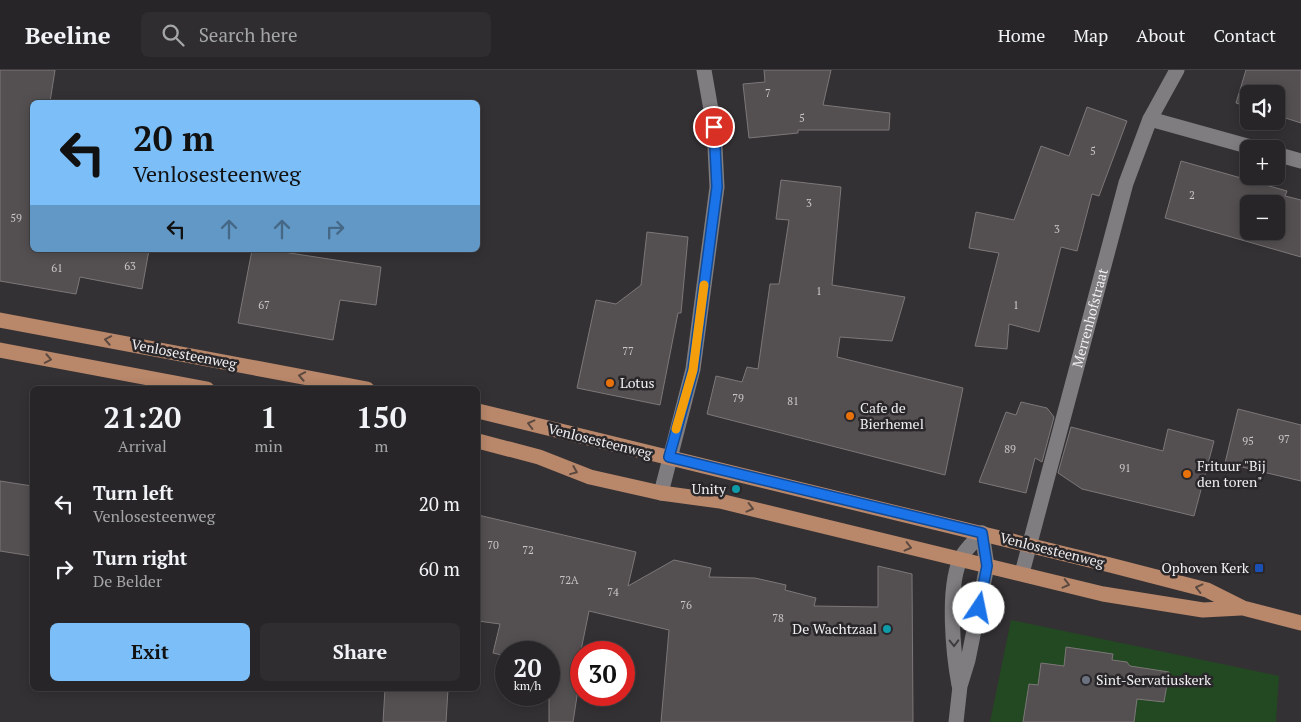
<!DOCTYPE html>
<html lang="en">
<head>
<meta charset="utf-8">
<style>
	body { margin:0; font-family:"PT Serif",serif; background:#2f2d2f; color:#f1f3f6; height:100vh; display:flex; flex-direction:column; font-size:19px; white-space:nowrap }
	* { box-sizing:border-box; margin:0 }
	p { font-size:16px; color:#a4a5a7 }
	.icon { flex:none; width:28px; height:28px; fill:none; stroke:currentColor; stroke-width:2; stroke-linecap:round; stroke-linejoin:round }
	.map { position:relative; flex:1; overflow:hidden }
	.details { position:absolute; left:30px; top:316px; width:450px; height:305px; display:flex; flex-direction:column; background:#272527; border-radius:8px; box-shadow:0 2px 12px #0003,0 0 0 1px #434244 }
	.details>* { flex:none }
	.banner { position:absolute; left:30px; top:30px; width:450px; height:152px; border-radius:8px; box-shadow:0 2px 12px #0003,0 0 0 1px #434244; background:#7bbef8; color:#111; overflow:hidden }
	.tools { position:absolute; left:1240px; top:15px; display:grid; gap:10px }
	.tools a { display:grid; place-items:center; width:45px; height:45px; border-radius:8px; background:#272527; box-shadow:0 2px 12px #0003,0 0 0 1px #434244; font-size:25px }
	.speed { position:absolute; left:495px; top:571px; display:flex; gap:10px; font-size:25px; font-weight:700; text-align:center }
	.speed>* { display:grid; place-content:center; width:65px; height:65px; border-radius:50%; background:#272527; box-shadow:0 2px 12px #0003,0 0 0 1px #434244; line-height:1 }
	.speed small { font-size:12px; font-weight:400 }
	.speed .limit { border:8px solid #d22; background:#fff; color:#111 }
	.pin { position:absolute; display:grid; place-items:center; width:42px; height:42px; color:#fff; margin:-21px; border:2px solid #fff; border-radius:50%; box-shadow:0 1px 5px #0007 }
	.me { position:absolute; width:55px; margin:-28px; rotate:11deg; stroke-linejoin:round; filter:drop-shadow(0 0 4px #0008) }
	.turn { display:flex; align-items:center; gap:18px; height:105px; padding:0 20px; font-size:22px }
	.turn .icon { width:65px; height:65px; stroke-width:2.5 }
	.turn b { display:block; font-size:35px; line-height:42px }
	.lanes { display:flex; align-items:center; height:48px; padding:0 20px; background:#0003; justify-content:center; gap:25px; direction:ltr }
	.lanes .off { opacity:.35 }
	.eta { display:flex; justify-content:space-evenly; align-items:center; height:85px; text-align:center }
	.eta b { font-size:30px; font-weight:600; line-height:35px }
	.primary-button { display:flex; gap:10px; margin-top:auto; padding:10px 20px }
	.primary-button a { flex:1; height:58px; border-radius:8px; background:#7bbef8; color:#111; font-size:20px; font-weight:600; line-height:58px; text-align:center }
	.primary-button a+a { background:#2f2d2f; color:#f1f3f6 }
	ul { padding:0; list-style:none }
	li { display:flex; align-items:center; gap:15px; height:65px; padding:0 20px }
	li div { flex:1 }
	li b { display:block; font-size:19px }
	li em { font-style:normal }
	header { display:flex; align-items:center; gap:30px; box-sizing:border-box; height:70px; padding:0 25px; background:#272527; border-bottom:1px solid #434244 }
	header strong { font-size:24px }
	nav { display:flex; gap:28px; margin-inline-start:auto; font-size:18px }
	.search { width:350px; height:45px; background:#2f2d2f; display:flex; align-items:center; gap:12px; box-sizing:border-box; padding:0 18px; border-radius:8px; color:#a4a5a7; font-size:19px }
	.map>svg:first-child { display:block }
	.green { fill:#224921 }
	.building { fill:#544f51; stroke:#7c7778; fill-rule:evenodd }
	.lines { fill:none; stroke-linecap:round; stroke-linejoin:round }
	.street { stroke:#7f7d80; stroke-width:15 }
	.primary { stroke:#b9876a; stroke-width:15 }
	.oneway { stroke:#5c4940 }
	.oneway2 { stroke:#3f3c40 }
	.route-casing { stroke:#114b97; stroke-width:12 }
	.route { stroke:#1a73e8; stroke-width:9 }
	.slow { stroke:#f59e0b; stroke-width:9 }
	.food-dot { fill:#e8710a; stroke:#2a272a; stroke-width:2 }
	.culture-dot { fill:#0f9aa8; stroke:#2a272a; stroke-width:2 }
	.transit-dot { fill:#1a4fb4; stroke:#2a272a; stroke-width:2 }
	.worship-dot { fill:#6b7280; stroke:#2a272a; stroke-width:2 }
	.labels { text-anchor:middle; stroke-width:5; stroke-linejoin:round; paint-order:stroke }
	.number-label { font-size:11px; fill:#c8c6c8 }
	.street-label { font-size:14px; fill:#efeef0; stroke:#2a272a }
	.poi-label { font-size:14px; fill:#efeef0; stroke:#2a272a; text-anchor:start }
</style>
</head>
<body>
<header>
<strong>Beeline</strong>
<div class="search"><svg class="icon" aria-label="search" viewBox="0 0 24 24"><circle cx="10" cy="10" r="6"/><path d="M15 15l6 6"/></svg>Search here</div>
<nav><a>Home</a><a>Map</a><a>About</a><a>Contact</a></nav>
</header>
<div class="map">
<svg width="1301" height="652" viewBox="0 0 1301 652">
	<rect width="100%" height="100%" fill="#343134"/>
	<path class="green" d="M1011 550 1279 606 1276 652H990Z"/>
	<path class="building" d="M0 0H55L50 32H32V180H149L142 219 80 207 76 224 0 211Z
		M764 0H831L823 35 890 43 889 60H798V63L749 68 743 14 765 12Z
		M1246 0H1301V53L1276 45V24H1249V37L1236 33Z
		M1087 37 1127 51 1099 126 1092 124 1077 181 1061 177 1039 262 1009 254 1007 279 975 276 999 183 969 178 976 142 1014 150 1041 76 1069 86Z
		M1181 91 1287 121 1285 126 1301 130V187L1165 148ZM1249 134H1276V161H1249Z
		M781 110 841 117 832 215 905 227 892 271 840 267 837 287 963 318 945 405 707 344 716 306 742 312 747 297 758 299 770 214H779L789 150 776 149Z
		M647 162 688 167 681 243H678L660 335 577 318 596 230 616 234 641 215Z
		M252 180H270L381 197 376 235 340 230 333 270 238 253Z
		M1021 332 1047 338 1054 347 1042 392 1035 388 1026 423 979 412 1006 342 1016 345Z
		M1238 339 1301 355V411L1225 393Z
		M1071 357 1163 381 1168 359 1214 371 1194 446 1082 419 1058 403Z
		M0 411 32 416V486L0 481Z
		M478 445 636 482 628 516 674 490 711 498 709 507 755 508 786 515 785 520 816 528 814 536 878 537V496L912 504 913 652H661L669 560 589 541 577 600H581L573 652H549V582H506V586L493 583 500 554 478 551Z
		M1066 577 1113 584 1112 590 1127 592 1130 596 1169 602 1164 632 1137 629 1134 652H1023L1029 614 1038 615 1041 593 1064 596Z
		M385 619H448L446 652H383Z"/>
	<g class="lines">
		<g class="street">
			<path d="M1150 49 1258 79"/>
			<path d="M1276 84 1301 91"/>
			<path d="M661 423 693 299 717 117 714 57 704 0"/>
			<path id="s1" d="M1022 503 1126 113 1150 49 1177 0"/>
			<path d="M959 615C953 583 947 520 960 490 964 480 975 471 982 463"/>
			<path d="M956 652 960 616 968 590 987 496 982 463"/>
		</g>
		<path class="primary" d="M0 250 367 319
			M0 280 207 319
			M478 341 1110 495 1207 520 1243 538 1301 553
			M478 371 539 387 590 407 661 423 720 431 1103 524 1203 540 1241 538"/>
	</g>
	<defs><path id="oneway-chevron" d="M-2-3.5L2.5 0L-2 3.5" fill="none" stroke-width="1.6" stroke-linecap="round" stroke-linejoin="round" transform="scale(1.25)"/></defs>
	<g class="oneway">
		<use href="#oneway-chevron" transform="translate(108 270) rotate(-169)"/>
		<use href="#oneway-chevron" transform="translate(48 289) rotate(11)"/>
		<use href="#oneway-chevron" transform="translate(302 306) rotate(-169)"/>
		<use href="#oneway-chevron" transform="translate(531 354) rotate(-166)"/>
		<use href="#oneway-chevron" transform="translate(574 401) rotate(22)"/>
		<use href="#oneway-chevron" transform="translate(750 438) rotate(14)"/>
		<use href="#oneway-chevron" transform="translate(908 477) rotate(14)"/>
		<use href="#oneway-chevron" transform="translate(1066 514) rotate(14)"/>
		<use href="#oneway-chevron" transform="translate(1199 518) rotate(-166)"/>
	</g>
	<use class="oneway2" href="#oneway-chevron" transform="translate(954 573) rotate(89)"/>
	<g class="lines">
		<g class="route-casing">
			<path id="route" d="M714 57 717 117 693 300 669 387 982 463 987 496 979 538"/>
		</g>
		<use href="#route" class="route"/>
		<path class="slow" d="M676 359 693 300 704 215"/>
	</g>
	<g class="food-dot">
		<circle cx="610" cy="313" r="5"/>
		<circle cx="850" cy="346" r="5"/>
		<circle cx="1187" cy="404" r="5"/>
	</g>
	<g class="culture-dot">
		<circle cx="736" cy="419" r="5"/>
		<circle cx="887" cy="559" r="5"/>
	</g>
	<rect class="transit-dot" x="1254" y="493" width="10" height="10" rx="2.5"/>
	<circle class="worship-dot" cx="1086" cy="610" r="5"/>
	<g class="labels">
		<g class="number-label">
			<text x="768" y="27">7</text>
			<text x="802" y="52">5</text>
			<text x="1093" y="85">5</text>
			<text x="1192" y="129">2</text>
			<text x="809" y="137">3</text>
			<text x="16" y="152">59</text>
			<text x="1057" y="163">3</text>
			<text x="130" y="200">63</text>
			<text x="57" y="202">61</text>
			<text x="819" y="225">1</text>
			<text x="264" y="239">67</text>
			<text x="1016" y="239">1</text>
			<text x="628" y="285">77</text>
			<text x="738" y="332">79</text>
			<text x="793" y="335">81</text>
			<text x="1284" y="373">97</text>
			<text x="1248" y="375">95</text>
			<text x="1010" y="383">89</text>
			<text x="1125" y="402">91</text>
			<text x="493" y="479">70</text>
			<text x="528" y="484">72</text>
			<text x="569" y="514">72A</text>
			<text x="613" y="526">74</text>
			<text x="686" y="539">76</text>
			<text x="778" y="552">78</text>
		</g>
		<g class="street-label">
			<text dy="5" stroke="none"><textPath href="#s1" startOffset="264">Merrenhofstraat</textPath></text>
			<text transform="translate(184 284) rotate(11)" y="5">Venlosesteenweg</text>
			<text transform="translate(600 371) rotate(14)" y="5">Venlosesteenweg</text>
			<text transform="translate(1052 480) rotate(14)" y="5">Venlosesteenweg</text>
		</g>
		<g class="poi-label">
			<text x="620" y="318">Lotus</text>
			<text x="860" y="343">Cafe de<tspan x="860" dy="16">Bierhemel</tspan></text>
			<text x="1197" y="401">Frituur "Bij<tspan x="1197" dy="16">den toren"</tspan></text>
			<text x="726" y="424" text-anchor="end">Unity</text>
			<text x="1249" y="503" text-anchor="end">Ophoven Kerk</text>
			<text x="877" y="564" text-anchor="end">De Wachtzaal</text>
			<text x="1096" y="615">Sint-Servatiuskerk</text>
		</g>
	</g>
</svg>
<div class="tools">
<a><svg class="icon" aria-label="sound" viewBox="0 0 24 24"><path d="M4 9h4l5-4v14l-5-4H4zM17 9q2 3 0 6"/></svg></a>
<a>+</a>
<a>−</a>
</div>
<div class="speed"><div>20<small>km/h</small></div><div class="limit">30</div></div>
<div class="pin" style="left:714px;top:57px;background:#d93025"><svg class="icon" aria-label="arrive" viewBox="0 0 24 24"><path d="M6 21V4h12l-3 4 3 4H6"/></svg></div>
<svg class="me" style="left:979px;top:538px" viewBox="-20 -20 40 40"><circle r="19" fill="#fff"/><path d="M0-13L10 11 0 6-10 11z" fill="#1a73e8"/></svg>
<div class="banner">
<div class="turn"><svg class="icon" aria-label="left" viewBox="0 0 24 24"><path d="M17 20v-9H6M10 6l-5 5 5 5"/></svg><div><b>20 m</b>Venlosesteenweg</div></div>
<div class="lanes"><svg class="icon" aria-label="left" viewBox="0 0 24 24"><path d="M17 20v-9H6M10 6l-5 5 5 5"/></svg><svg class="icon off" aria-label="ahead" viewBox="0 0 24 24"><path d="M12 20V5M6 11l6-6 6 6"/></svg><svg class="icon off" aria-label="ahead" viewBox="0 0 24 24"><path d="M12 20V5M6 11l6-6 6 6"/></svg><svg class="icon off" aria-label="right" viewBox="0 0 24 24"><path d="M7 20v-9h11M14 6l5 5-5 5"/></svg></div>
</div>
<section class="details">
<div class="eta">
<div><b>21:20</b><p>Arrival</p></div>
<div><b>1</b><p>min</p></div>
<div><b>150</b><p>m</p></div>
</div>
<ul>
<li><svg class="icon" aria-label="left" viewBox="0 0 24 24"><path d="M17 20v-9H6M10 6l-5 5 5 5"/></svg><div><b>Turn left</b><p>Venlosesteenweg</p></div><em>20 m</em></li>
<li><svg class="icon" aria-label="right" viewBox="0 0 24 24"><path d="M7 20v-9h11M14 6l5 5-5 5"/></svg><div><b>Turn right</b><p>De Belder</p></div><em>60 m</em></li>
</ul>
<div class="primary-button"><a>Exit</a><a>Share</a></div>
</section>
</div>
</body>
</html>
